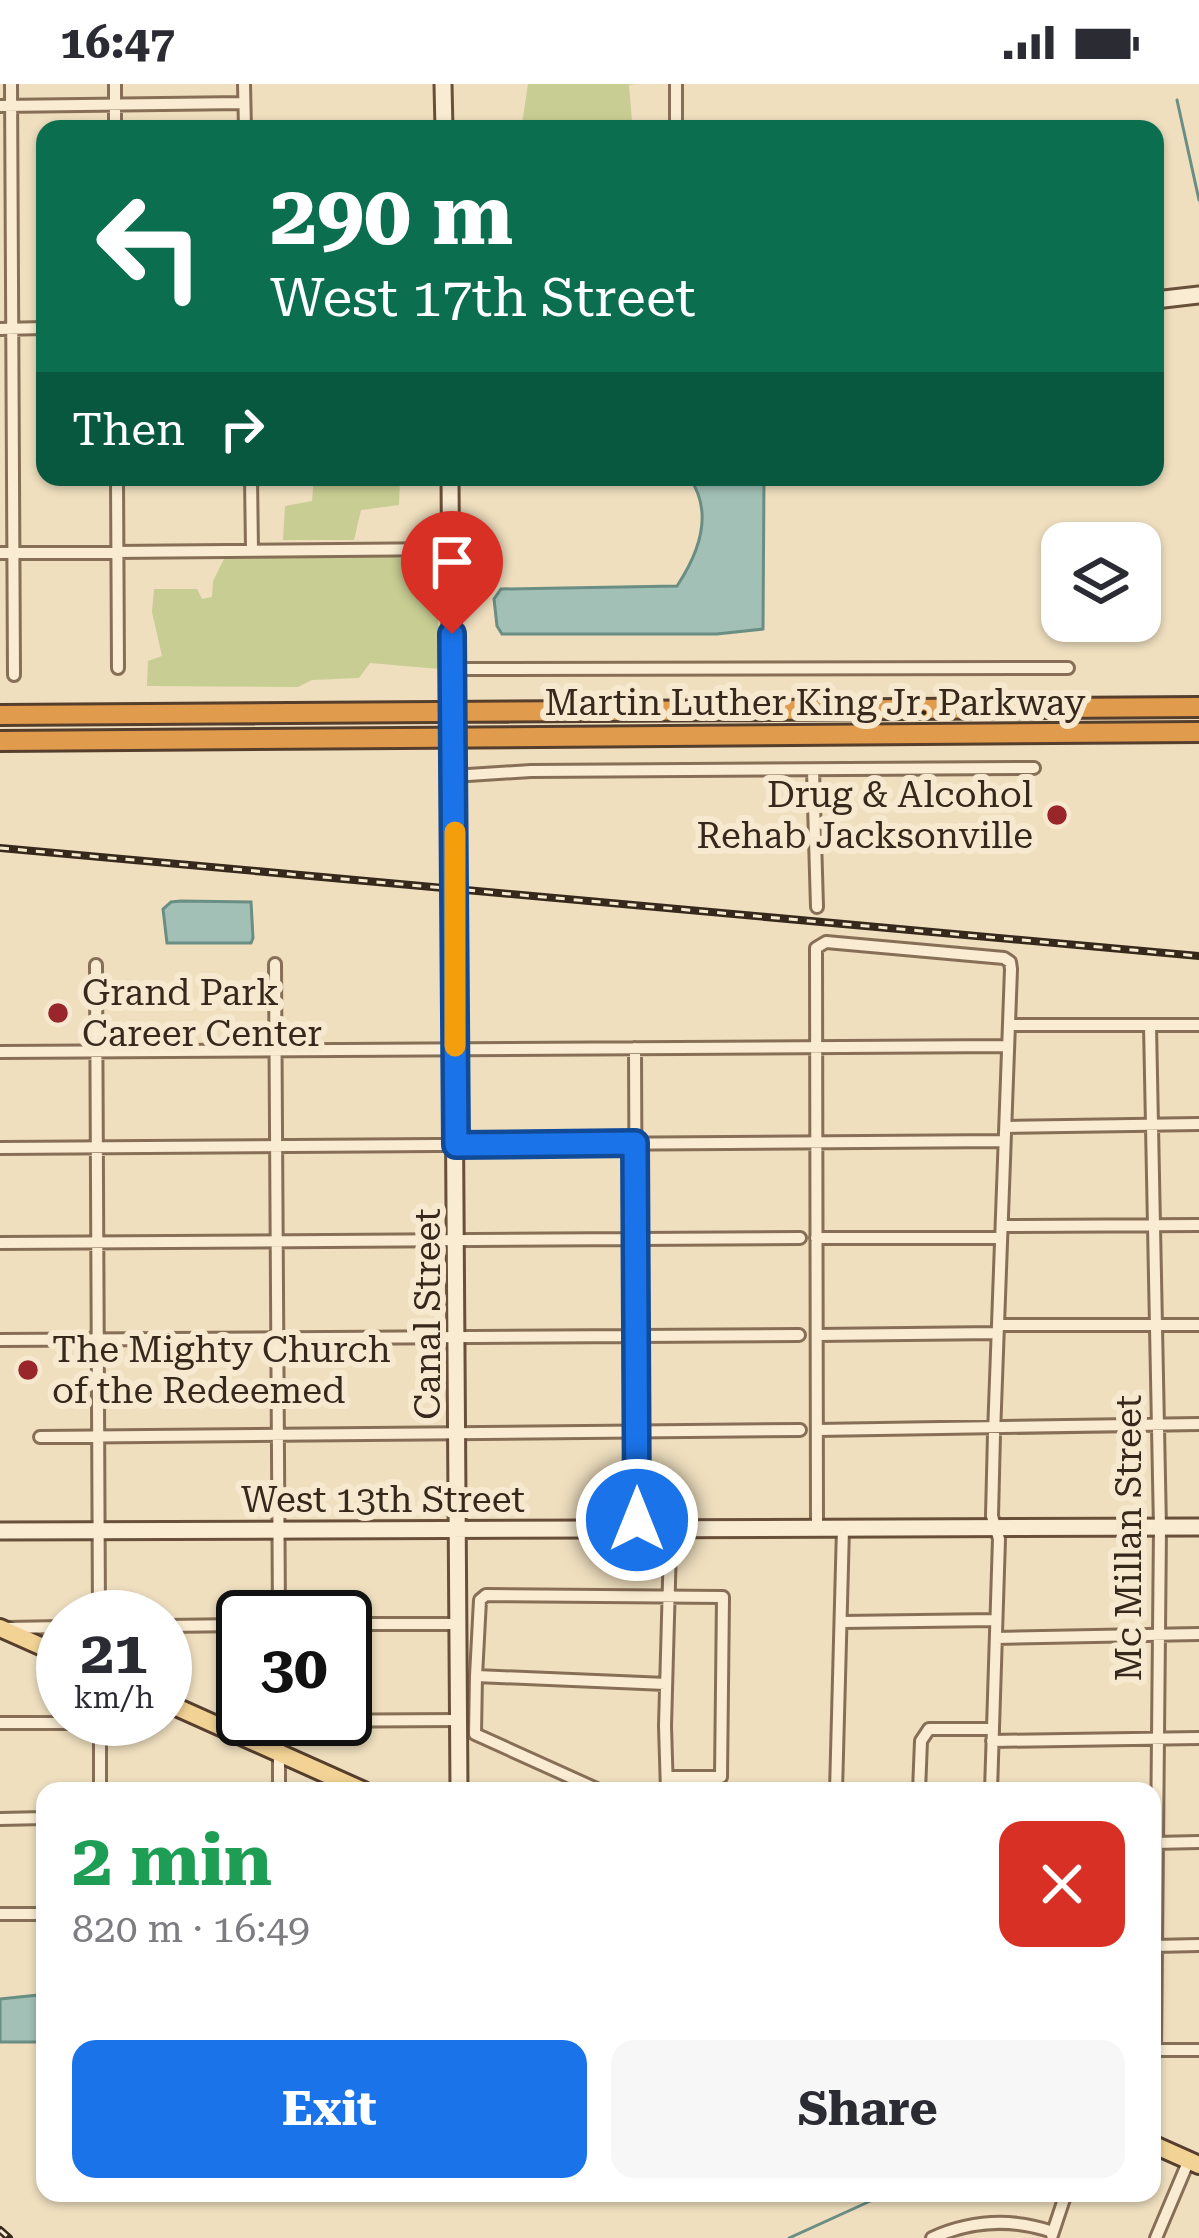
<!DOCTYPE html>
<html lang="en">
<head>
<meta charset="utf-8">
<style>
	body { margin:0; font-family:"Roboto Serif",serif; background:#f7f7f7; color:#2b2b33; height:100vh; display:flex; flex-direction:column; font-size:45px; white-space:nowrap }
	* { box-sizing:border-box; margin:0 }
	p { font-size:39px; color:#7c7c81 }
	.icon { flex:none; width:66px; height:66px; fill:none; stroke:currentColor; stroke-width:2; stroke-linecap:round; stroke-linejoin:round }
	.map { position:relative; flex:1; overflow:hidden }
	.panel { position:absolute; left:36px; top:1698px; width:1125px; height:420px; display:flex; flex-direction:column; background:#fff; border-radius:24px; box-shadow:0 3px 9px #0004 }
	.panel>* { flex:none }
	.guide { position:absolute; left:36px; top:36px; width:1128px; height:366px; border-radius:24px; box-shadow:0 3px 9px #0004; background:#0b6e4f; color:#fff; overflow:hidden }
	.tools { position:absolute; left:1041px; top:438px; display:grid; gap:24px }
	.tools a { display:grid; place-items:center; width:120px; height:120px; border-radius:24px; background:#fff; box-shadow:0 3px 9px #0004; font-size:60px }
	.speed { position:absolute; left:36px; top:1506px; display:flex; gap:24px; font-size:60px; font-weight:700; text-align:center }
	.speed>* { display:grid; place-content:center; width:156px; height:156px; border-radius:50%; background:#fff; box-shadow:0 3px 9px #0004; line-height:1 }
	.speed small { font-size:30px; font-weight:400 }
	.speed .limit { border:6px solid #111; border-radius:18px; background:#fff; color:#111 }
	.pin { position:absolute; display:grid; place-items:center; width:102px; height:102px; color:#fff; margin:-123px -51px; border-radius:50% 50% 50% 0; rotate:-45deg; box-shadow:0 0 12px #0007 }
	.pin .icon { rotate:45deg }
	.me { position:absolute; width:132px; margin:-66px; rotate:0deg; stroke-linejoin:round; filter:drop-shadow(0 0 9px #0008) }
	.turn { display:flex; align-items:center; gap:42px; height:252px; padding:0 36px; font-size:54px }
	.turn .icon { width:156px; height:156px; stroke-width:2.5 }
	.turn b { display:block; font-size:84px; line-height:102px }
	.then { display:flex; align-items:center; height:114px; padding:0 36px; background:#0003; gap:24px; font-size:45px }
	.round { display:grid; place-items:center; flex:none; width:126px; height:126px; border-radius:24px; background:#f7f7f7 }
	.overview { display:flex; align-items:center; justify-content:space-between; height:204px; padding:0 36px }
	h1 { font-size:72px; font-weight:700; line-height:90px; color:#1e9e55 }
	.primary-button { display:flex; gap:24px; margin-top:auto; padding:24px 36px }
	.primary-button a { flex:1; height:138px; border-radius:24px; background:#1a73e8; color:#fff; font-size:48px; font-weight:700; line-height:138px; text-align:center }
	.primary-button a+a { background:#f7f7f7; color:#2b2b33 }
	.status { display:flex; justify-content:space-between; align-items:center; height:84px; padding:0 60px; background:#fff; direction:ltr }
	.status svg { height:33px; fill:currentColor }
	.map>svg:first-child { display:block }
	.green { fill:#c8cd93 }
	.water { fill:#a2c0b6; stroke:#6a8e84; stroke-width:3 }
	.lines { fill:none; stroke-linecap:round; stroke-linejoin:round }
	.stream { stroke:#6a8e84; stroke-width:3 }
	.street-casing { stroke:#876f57; stroke-width:16 }
	.secondary-casing { stroke:#69503b; stroke-width:21 }
	.primary-casing { stroke:#553e2c; stroke-width:22 }
	.highway-casing { stroke:#553e2c; stroke-width:24 }
	.street { stroke:#f9ecd2; stroke-width:10 }
	.secondary { stroke:#f9ecd2; stroke-width:15 }
	.primary { stroke:#f3d395; stroke-width:16 }
	.highway { stroke:#e19b4d; stroke-width:18 }
	.rail-casing { stroke:#37281c; stroke-width:8 }
	.rail { stroke:#f6e9cf; stroke-width:3; stroke-dasharray:9; stroke-linecap:butt }
	.route-casing { stroke:#114b97; stroke-width:30 }
	.route { stroke:#1a73e8; stroke-width:21 }
	.slow { stroke:#f59e0b; stroke-width:21 }
	.poi-dot { fill:#98262b; stroke:#f6e9cf; stroke-width:4.5 }
	.labels { text-anchor:middle; stroke-width:12; stroke-linejoin:round; paint-order:stroke }
	.street-label { font-size:36px; fill:#37281c; stroke:#f6e9cf }
	.poi-label { font-size:36px; fill:#37281c; stroke:#f6e9cf; text-anchor:start }
</style>
</head>
<body>
<div class="status"><b>16:47</b><svg viewBox="0 0 49 12"><path d="M0 12V9h3v3zM5 12V6h3v6zM10 12V3h3v9zM15 12V0h3v12zM26 1h20v11H26zM47 4h2v5h-2z"/></svg></div>
<div class="map">
<svg width="1199" height="2154" viewBox="0 0 1199 2154">
	<rect width="100%" height="100%" fill="#efdfbf"/>
	<path class="green" d="M528 0H636L629 1 632 37 667 39 668 45H563L522 40Z
		M314 393H400L399 421 361 426 354 456H283L285 422 312 417Z
		M225 473H393L437 479 439 585 370 579 359 594 312 596 298 603 147 602 148 577 162 572 152 528 154 505H197L202 515 212 513 213 497Z"/>
	<path class="water" d="M689 393H764L763 545 717 550H502L497 542 494 515 501 505 677 502C699 469 714 428 689 393Z
		M181 817 251 818 253 854 251 859H167L163 825 171 818Z
		M45 1905V1958H0V1915L38 1911Z"/>
	<g class="lines">
		<path class="stream" d="M1177 16 1199 116
			M789 2154 888 2109"/>
		<g class="street-casing">
			<path id="street" d="M11 0 14 591
				M115 0V45
				M244 0 245 45
				M676 0V45
				M0 22 244 19
				M0 245 45 244
				M117 393 118 584
				M251 393 252 466
				M0 469 452 465
				M453 585 1068 584
				M813 686 817 823
				M453 692 531 687 1034 684
				M275 880 279 1533
				M96 881 99 1533
				M1009 941H1199
				M1150 941 1160 1444 1155 1966
				M635 964 637 1445
				M0 968 1006 962
				M1006 1043 1199 1040
				M0 1064 1004 1057
				M1003 1142 1199 1141
				M816 1154H1000
				M0 1159 800 1154
				M998 1241H1199
				M817 1251 997 1249
				M0 1256 799 1251
				M817 1346 1199 1340
				M40 1353 800 1346
				M817 1444 816 864 826 858 1004 874 1010 878 1011 885 994 1350 992 1432 999 1455 991 1707
				M842 1538 996 1536
				M345 1540H458
				M165 1542 243 1541
				M6 1544 63 1543
				M996 1554 1199 1550
				M476 1592 475 1650 601 1707
				M666 1600 476 1592 480 1516 486 1511 723 1513 721 1693H667
				M100 1635V1707
				M279 1635V1707
				M279 1637 459 1636
				M0 1639H118L124 1635
				M992 1657 1199 1654
				M667 1707 665 1642 670 1462
				M836 1707 843 1444
				M919 1707 921 1657 929 1645H993
				M0 1735 45 1734
				M1154 1759 1199 1758
				M0 1830H45
				M1154 1862 1199 1861
				M1152 1966H1199
				M1052 2151 1066 2109
				M932 2154C972 2136 1012 2134 1053 2148
				M1156 2154 1189 2076"/>
		</g>
		<g class="secondary-casing">
			<path id="secondary" d="M443 0 444 45
				M1155 216 1199 211
				M450 393 459 1707
				M0 1447 1199 1443"/>
		</g>
		<g class="primary-casing">
			<path id="primary" d="M0 1544 63 1572
				M165 1618 364 1707
				M1152 2060 1199 2081"/>
		</g>
		<g class="highway-casing">
			<path id="highway" d="M0 631 1199 623
				M0 657 1199 648"/>
		</g>
		<use href="#street" class="street"/>
		<use href="#secondary" class="secondary"/>
		<use href="#primary" class="primary"/>
		<use href="#highway" class="highway"/>
		<g class="rail-casing">
			<path id="rail" d="M0 764 1199 872
				M0 2146 9 2154"/>
		</g>
		<use href="#rail" class="rail"/>
	</g>
	<g class="lines">
		<g class="route-casing">
			<path id="route" d="M452 550 456 1061 635 1059 637 1436"/>
		</g>
		<use href="#route" class="route"/>
		<path class="slow" d="M455 748V962"/>
	</g>
	<g class="poi-dot">
		<circle cx="1057" cy="731" r="12"/>
		<circle cx="58" cy="929" r="12"/>
		<circle cx="28" cy="1286" r="12"/>
	</g>
	<g class="labels">
		<g class="street-label">
			<text x="815" y="631">Martin Luther King Jr. Parkway</text>
			<text transform="translate(427 1230) rotate(-90)" y="13">Canal Street</text>
			<text x="383" y="1428">West 13th Street</text>
			<text transform="translate(1128 1454) rotate(-90)" y="13">Mc Millan Street</text>
		</g>
		<g class="poi-label">
			<text x="1033" y="723" text-anchor="end">Drug &amp; Alcohol<tspan x="1033" dy="41">Rehab Jacksonville</tspan></text>
			<text x="82" y="921">Grand Park<tspan x="82" dy="41">Career Center</tspan></text>
			<text x="52" y="1278">The Mighty Church<tspan x="52" dy="41">of the Redeemed</tspan></text>
		</g>
	</g>
</svg>
<div class="tools">
<a><svg class="icon" aria-label="layers" viewBox="0 0 24 24"><path d="M12 4l9 5-9 5-9-5zM3 14l9 5 9-5"/></svg></a>
</div>
<div class="speed"><div>21<small>km/h</small></div><div class="limit">30</div></div>
<div class="pin" style="left:452px;top:550px;background:#d93025"><svg class="icon" aria-label="arrive" viewBox="0 0 24 24"><path d="M6 21V4h12l-3 4 3 4H6"/></svg></div>
<svg class="me" style="left:637px;top:1436px" viewBox="-20 -20 40 40"><circle r="17" fill="#1a73e8" stroke="#fff" stroke-width="3"/><path d="M0-11L8 9 0 5-8 9z" fill="#fff"/></svg>
<div class="guide">
<div class="turn"><svg class="icon" aria-label="left" viewBox="0 0 24 24"><path d="M17 20v-9H6M10 6l-5 5 5 5"/></svg><div><b>290 m</b>West 17th Street</div></div>
<div class="then">Then<svg class="icon" aria-label="right" viewBox="0 0 24 24"><path d="M7 20v-9h11M14 6l5 5-5 5"/></svg></div>
</div>
<section class="panel">
<div class="overview"><div><h1>2 min</h1><p>820 m · 16:49</p></div><a class="round" style="background:#d93025;color:#fff"><svg class="icon" aria-label="close" viewBox="0 0 24 24"><path d="M6 6l12 12M18 6L6 18"/></svg></a></div>
<div class="primary-button"><a>Exit</a><a>Share</a></div>
</section>
</div>
</body>
</html>
